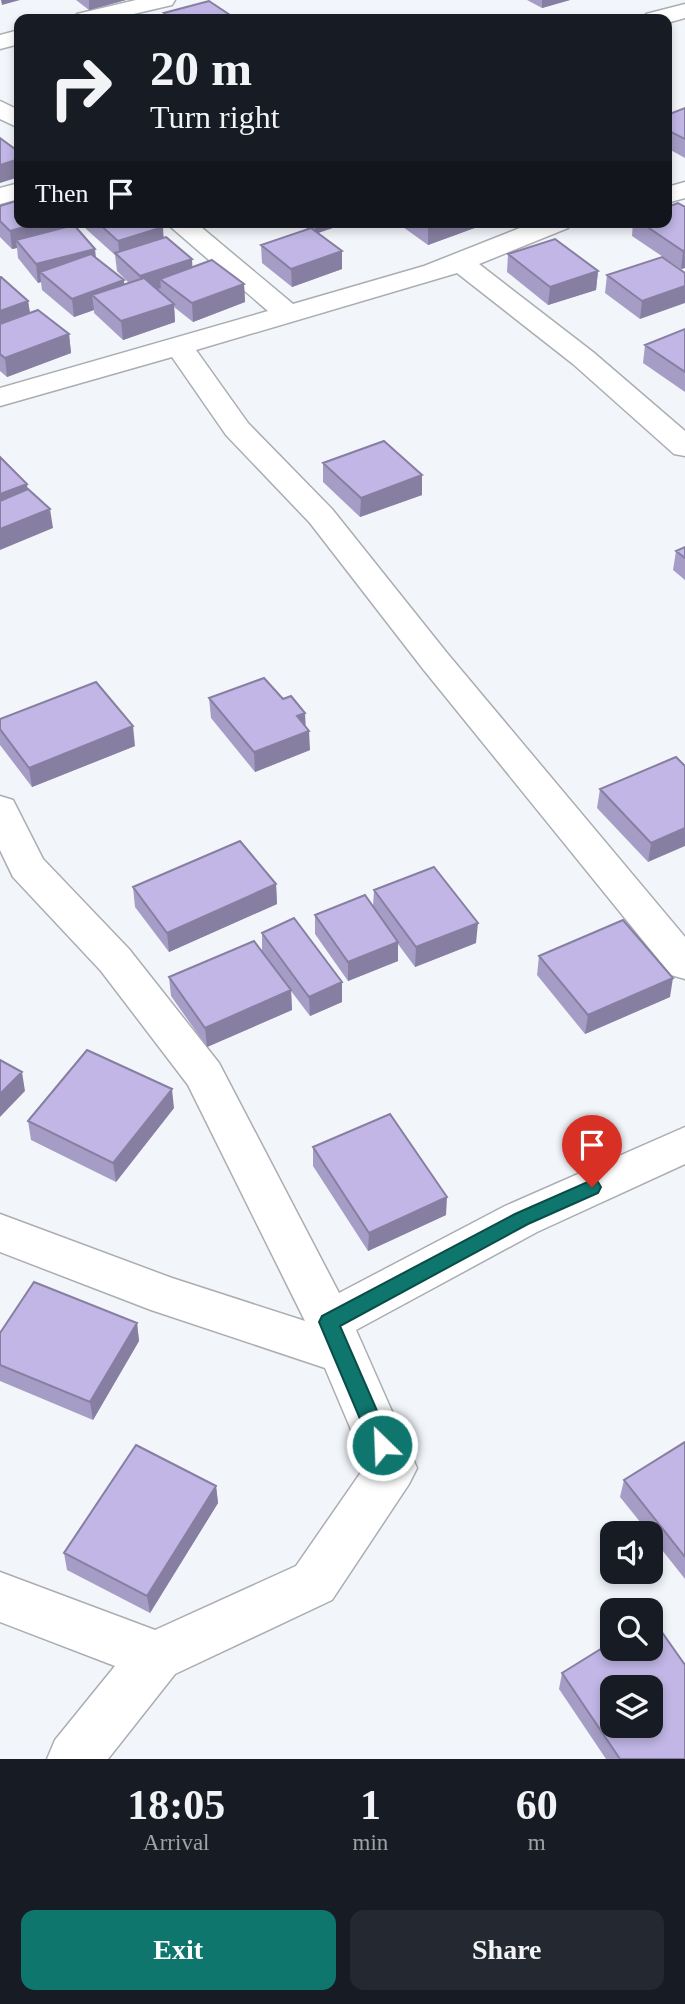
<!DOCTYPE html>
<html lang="en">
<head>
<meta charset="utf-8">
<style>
	body { margin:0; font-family:Georgia,serif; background:#242831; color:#f1f3f6; height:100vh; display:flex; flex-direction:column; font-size:26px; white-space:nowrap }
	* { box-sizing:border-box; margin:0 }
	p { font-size:23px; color:#9ea1a6 }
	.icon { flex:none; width:38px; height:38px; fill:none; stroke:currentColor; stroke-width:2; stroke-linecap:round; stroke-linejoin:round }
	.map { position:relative; height:1759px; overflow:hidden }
	.side { display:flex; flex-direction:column; background:#171b24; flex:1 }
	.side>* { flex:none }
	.guide { position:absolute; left:14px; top:14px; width:658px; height:214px; border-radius:14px; box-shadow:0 4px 10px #0003; background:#171b24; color:#f1f3f6; overflow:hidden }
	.buttons { position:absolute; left:600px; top:1521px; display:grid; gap:14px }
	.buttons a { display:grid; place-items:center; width:63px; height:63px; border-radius:14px; background:#171b24; box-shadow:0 4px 10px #0003; font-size:35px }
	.pin { position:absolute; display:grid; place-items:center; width:60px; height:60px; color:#fff; margin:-72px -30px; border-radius:50% 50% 50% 0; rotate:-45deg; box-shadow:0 0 7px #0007 }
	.pin .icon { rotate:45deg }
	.me { position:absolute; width:77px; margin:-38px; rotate:336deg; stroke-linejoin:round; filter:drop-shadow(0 0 5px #0008) }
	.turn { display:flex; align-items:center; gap:24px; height:147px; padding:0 21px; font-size:32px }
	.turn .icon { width:91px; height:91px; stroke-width:2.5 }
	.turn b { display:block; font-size:49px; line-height:60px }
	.then { display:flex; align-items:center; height:66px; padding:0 21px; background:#0003; gap:14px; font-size:26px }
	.eta { display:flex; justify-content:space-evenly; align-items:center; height:119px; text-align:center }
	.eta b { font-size:42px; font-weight:700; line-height:49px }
	.action { display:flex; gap:14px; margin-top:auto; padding:14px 21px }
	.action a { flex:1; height:80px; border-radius:14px; background:#0f766e; color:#fff; font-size:28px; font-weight:700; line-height:80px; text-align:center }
	.action a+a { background:#242831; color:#f1f3f6 }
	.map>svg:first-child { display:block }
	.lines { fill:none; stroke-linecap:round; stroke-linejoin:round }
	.street-casing { stroke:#aaadb2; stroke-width:3 }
	.street { fill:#fff; fill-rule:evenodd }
	.wall { fill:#a69dc6 }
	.shaded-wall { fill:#877fa1 }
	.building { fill:#c1b6e6; stroke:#877fa1; stroke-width:2; fill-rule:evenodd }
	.route { fill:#0f766e; stroke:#0a4d48; stroke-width:2 }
</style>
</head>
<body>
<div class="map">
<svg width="685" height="1759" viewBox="0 0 685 1759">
	<rect width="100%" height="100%" fill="#f2f5fa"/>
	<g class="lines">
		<g class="street-casing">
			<path id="street" d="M136 0H175L172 5 112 19H74L77 14Z
				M685 4V18L667 23V19H643L646 14Z
				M19 30V44L0 49V35Z
				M0 101 19 110V128L0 119Z
				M685 182V198L667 203V187Z
				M19 183V199L0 204V188Z
				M165 222H195L293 304 424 266 535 222H572L568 228 479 264 593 352 685 431V456L674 454 573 364 457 273 196 350 248 423 332 509 447 653 685 937V979L671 975 423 669 310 523 226 435 172 357 0 406V388L268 311Z
				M0 796 13 800 43 859 129 949 219 1063 339 1293 505 1206 685 1127V1164L537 1232 356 1330 417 1468 409 1484 332 1600 175 1674 108 1759H47L55 1740 115 1666 0 1622V1572L155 1630 296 1566 366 1465 325 1368 151 1310 0 1252V1214L172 1278 305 1321 188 1085 101 971 13 877 0 850Z"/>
		</g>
		<use href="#street" class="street"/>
	</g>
	<path class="wall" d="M76 0H126L89 10Z
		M527 0H570L542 8Z
		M164 13 236 19H164Z
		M685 108V158L667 148V115Z
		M0 206 67 222V227L96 258 124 284 129 283 117 271 115 255 85 228 84 222H158L164 238 193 267 244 284 245 302 193 322 174 307 175 322 123 340 94 313V310L74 317 42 290 41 282 38 283 18 258 17 248 12 249 0 237Z
		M685 207V268L681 269 632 236 633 222H667Z
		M299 222H350L318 233 342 269 292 287 262 263 261 245 308 229Z
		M396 222H480V226L428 245Z
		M508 254 598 271 596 290 548 305 507 272Z
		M662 257 640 319 605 293 607 275Z
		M0 277 28 301 30 313 69 334 71 353 7 377 0 371Z
		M685 329V392L643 363 645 345Z
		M323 463 422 495 360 517 323 482Z
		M685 547V580L673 570 676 551Z
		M209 698 306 726 310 750 255 772 211 718Z
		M0 719 135 746 32 787 0 745Z
		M676 757 648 862 597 808 600 789Z
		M276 884 277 904 169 952 135 907 133 887Z
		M374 890 476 943 415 967 398 944V961L348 981 315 934V915L373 907Z
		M262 933 342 1002 310 1016 291 991 292 1010 207 1047 171 996 169 977 262 952Z
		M539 956 670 997 585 1034 537 975Z
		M174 1108 116 1182 31 1140 28 1121Z
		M313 1147 446 1215 368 1251 313 1166Z
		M137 1323 139 1341 93 1420 0 1381V1333Z
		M685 1442V1579L651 1536V1533H649L620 1497 624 1480Z
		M216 1486 218 1503 150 1613 67 1570 64 1553Z
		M562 1673 685 1759H606L559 1689Z"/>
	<path class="shaded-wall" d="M1 0H20L2 5Z
		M89 0H126L89 10Z
		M542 0H570L542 8Z
		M19 159V177L0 183V165Z
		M42 222H67L68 233 16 240 17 248 12 249 10 231Z
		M315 222H350L315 234Z
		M441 222H480V226L428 245V227Z
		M163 227 164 245 120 259 118 241Z
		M95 249 97 267 40 272 41 282 38 283 36 264Z
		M685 250V268L681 269 683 251Z
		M342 251V269L292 287 291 269Z
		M192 259 193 277 160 279 161 288 141 294 140 276Z
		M598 271 596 290 548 305 550 287Z
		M124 280 125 299 92 295 94 310 74 317 72 299Z
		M244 284 245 302 193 322 192 303Z
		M685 286V303L640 319 642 301Z
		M28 301 31 320 0 330V311Z
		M174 304 175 322 123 340 121 321Z
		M69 334 71 353 7 377 5 358Z
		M422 475V495L360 517 361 498Z
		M27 484 30 503 0 514V494Z
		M50 509 53 528 0 550V529Z
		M305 713 306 732 309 731 310 750 255 772 254 752 297 716Z
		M133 726 135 746 32 787 29 768Z
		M685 828V846L648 862 651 843Z
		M276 884 277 904 169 952 167 933Z
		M478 923 476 943 415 967 416 947Z
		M398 942V961L348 981V962Z
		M673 978 670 997 585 1034 588 1015Z
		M342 982V1002L310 1016 309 997Z
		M291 990 292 1010 207 1047 205 1028Z
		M22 1072 25 1091 0 1117V1094Z
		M172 1089 174 1108 116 1182 113 1163Z
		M447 1197 446 1215 368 1251 369 1233Z
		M137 1323 139 1341 93 1420 90 1402Z
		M216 1486 218 1503 150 1613 147 1596Z"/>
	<path class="building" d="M209 1 236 19H173L164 13Z
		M685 108V139L667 130V115Z
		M0 138 19 152V159L0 165Z
		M19 200V222H42L10 231 0 221V206Z
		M678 203 685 207V250L683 251 640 222H667V207Z
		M97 222H158L163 227 118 241Z
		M422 222H441L428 227Z
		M74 225 95 249 36 264 16 240Z
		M311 228 342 251 291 269 261 245Z
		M166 237 192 259 140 276 115 253Z
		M555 239 598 271 550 287 508 254Z
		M91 254 124 280 72 299 40 272Z
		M662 257 685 273V286L642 301 607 275Z
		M212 260 244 284 192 303 160 279Z
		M0 277H1L28 301 0 311Z
		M144 278 174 304 121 321 92 295Z
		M38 310 69 334 5 358 0 354V324Z
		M685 329V372L645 345Z
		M384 441 422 475 361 498 323 463Z
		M0 457 27 484 0 494Z
		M28 489 50 509 0 529V501Z
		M685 547V558L676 551Z
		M264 678 283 699 291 696 305 713 297 716 309 731 254 752 209 698Z
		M96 682 133 726 29 768 0 729V719Z
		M676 757 685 766V828L651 843 600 789Z
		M240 841 276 884 167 933 133 887Z
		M434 867 478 923 416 947 374 890Z
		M365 895 398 942 348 962 315 915Z
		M294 918 342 982 309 997 262 933Z
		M623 920 673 978 588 1015 539 956Z
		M254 941 291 990 205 1028 169 977Z
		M87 1050 172 1089 113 1163 28 1121Z
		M0 1060 22 1072 0 1094Z
		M390 1114 447 1197 369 1233 313 1147Z
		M34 1282 137 1323 90 1402 0 1365V1333Z
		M685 1442V1557L624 1480Z
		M136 1445 216 1486 147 1596 64 1553Z
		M652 1618 685 1665V1759H620L562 1673 612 1642V1648H651ZM612 1687H651V1726H612Z"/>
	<path class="route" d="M592 1180 598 1182 601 1187 598 1193 528 1224 340 1326 392 1445 389 1452 382 1454 374 1452 319 1322 322 1316 515 1214Z"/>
</svg>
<div class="buttons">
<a><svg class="icon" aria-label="sound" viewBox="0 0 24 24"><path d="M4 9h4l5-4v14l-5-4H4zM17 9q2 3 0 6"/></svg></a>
<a><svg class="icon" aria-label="search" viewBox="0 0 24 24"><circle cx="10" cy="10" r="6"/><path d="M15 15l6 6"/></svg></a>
<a><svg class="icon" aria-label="layers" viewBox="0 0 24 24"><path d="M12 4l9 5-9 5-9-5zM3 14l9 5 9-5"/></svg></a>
</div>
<div class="pin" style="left:592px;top:1187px;background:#d93025"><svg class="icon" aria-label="arrive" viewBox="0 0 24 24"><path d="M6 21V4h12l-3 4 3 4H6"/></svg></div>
<svg class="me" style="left:382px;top:1445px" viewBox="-20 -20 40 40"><circle r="17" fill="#0f766e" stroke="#fff" stroke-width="3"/><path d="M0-11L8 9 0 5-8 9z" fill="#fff"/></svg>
<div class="guide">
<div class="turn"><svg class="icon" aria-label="right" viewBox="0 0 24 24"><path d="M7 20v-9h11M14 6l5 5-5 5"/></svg><div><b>20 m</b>Turn right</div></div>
<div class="then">Then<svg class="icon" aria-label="arrive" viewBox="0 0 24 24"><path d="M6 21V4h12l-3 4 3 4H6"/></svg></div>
</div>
</div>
<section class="side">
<div class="eta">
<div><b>18:05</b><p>Arrival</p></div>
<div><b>1</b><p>min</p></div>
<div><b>60</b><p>m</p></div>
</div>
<div class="action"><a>Exit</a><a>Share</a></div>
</section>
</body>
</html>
